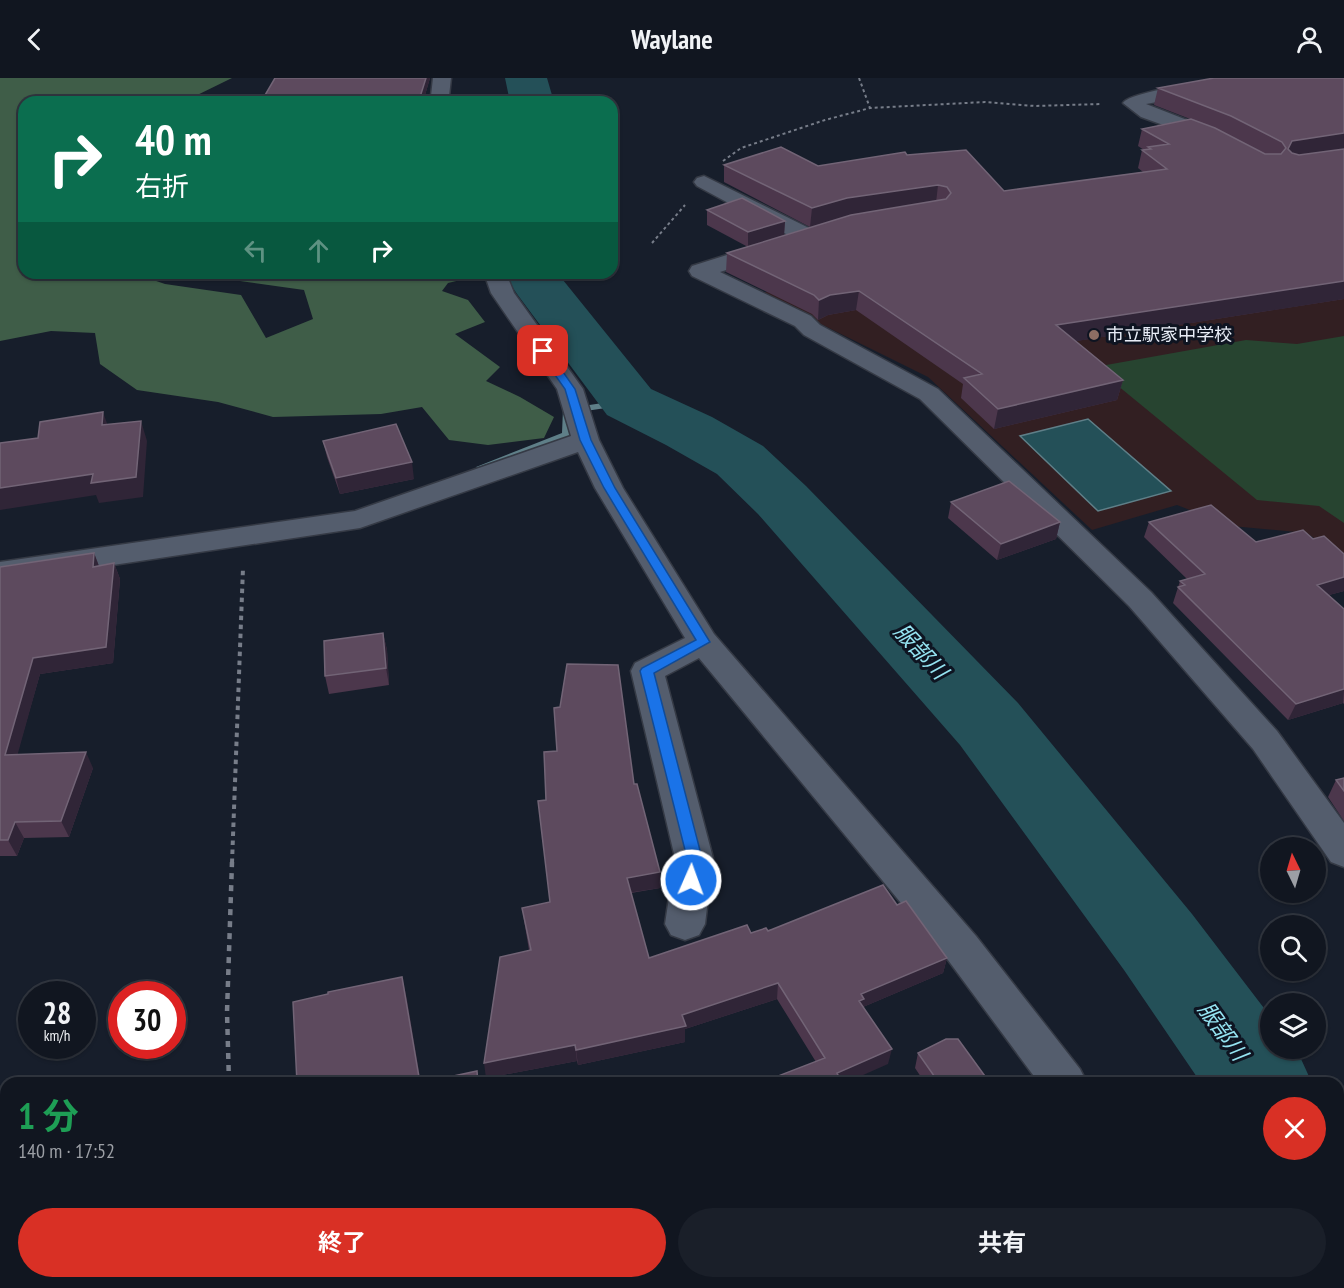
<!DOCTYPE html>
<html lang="ja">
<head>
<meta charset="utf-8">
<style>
	body { margin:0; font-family:"PT Sans Narrow","Noto Sans JP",sans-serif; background:#1a1f29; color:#f1f3f6; height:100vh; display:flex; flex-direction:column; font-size:22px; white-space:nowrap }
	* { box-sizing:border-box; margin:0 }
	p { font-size:20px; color:#9c9fa5 }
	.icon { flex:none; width:33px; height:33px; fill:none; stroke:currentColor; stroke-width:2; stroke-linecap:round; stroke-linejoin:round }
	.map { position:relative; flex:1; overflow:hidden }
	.details { position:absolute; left:0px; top:999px; width:1344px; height:212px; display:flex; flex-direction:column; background:#111620; border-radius:18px 18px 0 0; box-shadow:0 2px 4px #0004,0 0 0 2px #30353e }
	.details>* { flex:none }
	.top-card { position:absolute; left:18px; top:18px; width:600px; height:183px; border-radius:18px; box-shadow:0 2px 4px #0004,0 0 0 2px #30353e; background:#0b6e4f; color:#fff; overflow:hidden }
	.needle { width:39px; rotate:355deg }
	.fabs { position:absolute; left:1260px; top:759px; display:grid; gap:12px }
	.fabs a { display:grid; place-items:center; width:66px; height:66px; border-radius:50%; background:#111620; box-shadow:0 2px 4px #0004,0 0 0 2px #30353e; font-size:30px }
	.speed { position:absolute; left:18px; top:903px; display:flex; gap:12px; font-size:30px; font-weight:700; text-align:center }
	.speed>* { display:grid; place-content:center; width:78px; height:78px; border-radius:50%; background:#111620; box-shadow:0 2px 4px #0004,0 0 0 2px #30353e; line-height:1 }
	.speed small { font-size:15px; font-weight:400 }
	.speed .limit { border:9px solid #d22; background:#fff; color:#111 }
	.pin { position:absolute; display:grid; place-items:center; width:51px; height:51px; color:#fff; margin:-26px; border-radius:12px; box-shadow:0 3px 9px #0006 }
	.me { position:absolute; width:66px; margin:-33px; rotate:2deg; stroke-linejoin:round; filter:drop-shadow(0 0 4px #0008) }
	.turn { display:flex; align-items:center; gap:21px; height:126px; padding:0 18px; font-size:27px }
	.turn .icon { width:78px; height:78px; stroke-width:2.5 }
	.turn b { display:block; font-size:42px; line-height:51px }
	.lanes { display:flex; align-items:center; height:57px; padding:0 18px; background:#0003; justify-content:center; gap:30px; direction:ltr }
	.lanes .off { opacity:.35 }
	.round { display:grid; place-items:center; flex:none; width:63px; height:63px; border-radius:32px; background:#1a1f29 }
	.overview { display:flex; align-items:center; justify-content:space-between; height:102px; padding:0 18px }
	h1 { font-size:36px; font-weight:700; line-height:45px; color:#1e9e55 }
	.button { display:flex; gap:12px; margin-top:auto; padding:12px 18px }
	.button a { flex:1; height:69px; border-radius:36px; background:#d93025; color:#fff; font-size:24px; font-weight:700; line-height:69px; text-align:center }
	.button a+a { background:#1a1f29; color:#f1f3f6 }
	header { display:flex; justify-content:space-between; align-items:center; height:78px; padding:0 18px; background:#111620; font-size:27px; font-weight:700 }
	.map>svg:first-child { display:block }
	.education { fill:#321f22 }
	.green { fill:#274430 }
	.forest { fill:#3f5d48 }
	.water { fill:#245058; stroke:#5f7f88; stroke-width:1.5 }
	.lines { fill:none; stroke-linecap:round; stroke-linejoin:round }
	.stream { fill:#5f7f88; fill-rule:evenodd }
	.river { fill:#245058; fill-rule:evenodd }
	.minor-casing { stroke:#353a45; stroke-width:3 }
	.path-far2 { stroke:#777d89; stroke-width:2; stroke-dasharray:3 3; stroke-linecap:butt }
	.path-far1 { stroke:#777d89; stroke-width:4; stroke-dasharray:4.5 4.5; stroke-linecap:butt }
	.path { stroke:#777d89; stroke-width:4.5; stroke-dasharray:6 6; stroke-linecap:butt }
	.minor { fill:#545d6d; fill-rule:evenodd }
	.wall { fill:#4c374c }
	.shaded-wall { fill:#302537 }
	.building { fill:#5d4a5e; stroke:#726476; stroke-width:1.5 }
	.route { fill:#1a73e8; stroke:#114b97; stroke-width:1.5 }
	.education-dot { fill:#8d6e63; stroke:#0e1421; stroke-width:2 }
	.labels { text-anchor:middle; stroke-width:6; stroke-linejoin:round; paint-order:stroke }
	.far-poi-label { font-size:18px; fill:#e8edf7; stroke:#0e1421; text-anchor:start }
	.water-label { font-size:22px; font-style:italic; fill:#95e4f2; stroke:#0e1421 }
</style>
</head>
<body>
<header><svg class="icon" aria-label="back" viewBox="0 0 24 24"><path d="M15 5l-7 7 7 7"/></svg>Waylane<svg class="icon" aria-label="person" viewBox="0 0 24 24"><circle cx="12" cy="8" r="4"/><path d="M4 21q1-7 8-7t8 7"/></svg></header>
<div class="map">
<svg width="1344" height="1210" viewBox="0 0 1344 1210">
	<rect width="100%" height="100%" fill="#171e2b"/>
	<path class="education" d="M1344 83V482L1307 455 1231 448 1177 427 1092 452 928 299 760 216 914 166Z"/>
	<path class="green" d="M1344 258V445L1319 428 1257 422 1095 289 1246 262 1297 266Z"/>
	<path class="forest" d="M0 0H232L183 24H24V195H133L165 206 241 217 266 260 313 241 304 212 183 195H468L473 199 448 205 442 213 468 222 485 244 455 256 500 289 486 303 520 319 554 339 544 360 488 367 449 362 422 329 381 336 273 339 218 324 137 312 100 286 95 255 51 253 0 263Z"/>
	<path class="water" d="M1088 341 1171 413 1098 433 1020 358Z"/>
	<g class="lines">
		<path class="stream" d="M629 321 634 324 633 326 572 335 571 359 486 391H478L476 389 562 355 563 331Z"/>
		<path class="river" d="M505 0H547L554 24H510Z
			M508 195H562L563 202 651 311 712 339 763 368 806 408 1018 625 1192 836 1270 938V970H1296L1312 1005H1201L1124 892 960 667 758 436 717 396 666 367 607 337 517 216 509 204Z
			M1338 1058 1344 1061V1174L1338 1172Z"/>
		<g class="minor-casing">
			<path id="minor" d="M433 0H451L449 18 451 24H433L431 18Z
				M1231 0H1295L1292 4 1286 5 1233 10 1146 26 1223 56 1226 60 1223 64 1216 66 1141 39 1123 25C1131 13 1213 3 1231 0Z
				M704 98 815 153 818 158 815 163 807 164 799 163 697 108 694 104 697 100Z
				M768 164 776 166 779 171 776 176 720 194 811 238 820 247 938 311 1151 514 1277 653 1344 745V789L1331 784 1253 671 1129 528 920 321 804 257 795 248 692 198 689 193 692 188Z
				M484 195H506L514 215 583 311 599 362 623 410 714 556 976 858 1080 991 1087 1005H1039L948 882 699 580 665 598 713 780 705 846 699 857 685 862 671 857 665 846 675 780 631 593 635 585 685 560 595 410 578 374 360 450 0 504V484L355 433 571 358 557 311 491 215Z
				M899 1204H960L958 1210H897Z
				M1196 1204H1247L1249 1210H1198Z"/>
		</g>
		<path class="path-far2" d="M859 0 870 30
			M723 83 741 70 825 42 870 30 985 24 1035 28 1101 26
			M652 165 685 127"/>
		<path class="path-far1" d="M232 785 243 490"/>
		<path class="path" d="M229 1005 227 934 232 784
			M235 1204V1210"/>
		<use href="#minor" class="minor"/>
	</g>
	<path class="wall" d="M275 0H430L423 24H261Z
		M1344 0V221L1076 263 1123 302 1117 322 994 351 961 320 963 306 856 232 828 237 818 242 812 236 726 194 727 175 834 142 810 149 724 104V87L818 88 907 77 1004 113 1143 94 1138 90 1142 72H1144L1138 68 1142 51 1190 41 1154 27 1158 10Z
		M707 132 785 143 784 157 748 169 707 147Z
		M323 363 414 401 340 416 327 379Z
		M951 424 1060 444 1056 461 997 482 948 440Z
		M1149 444 1256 464 1313 461 1344 476V513L1329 517 1344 531V626L1343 625 1288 642 1173 525 1180 503 1187 501 1144 459Z
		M94 475 99 488 114 485 120 501 113 585 40 596 17 676 93 690 69 759 24 760 17 778H0V489Z
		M383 555 387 572 389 607 329 616 325 598Z
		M1344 700V743L1328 719 1336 702Z
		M634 706 660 794V810L631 815 649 880 751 855 897 827 947 880 943 895 863 929 888 986 816 984 777 921 685 951V964L578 987 577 983 486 1000 529 872 522 830 550 824Z
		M918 975 990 1005H925L915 990Z
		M829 1204H902L904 1210H831Z"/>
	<path class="shaded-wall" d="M426 0H430L423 24H421L420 19Z
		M1344 55V72L1282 88 1288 71 1292 63Z
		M938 107 936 125 846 139 810 149 812 130 847 120Z
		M785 143 784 157 748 169V154Z
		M1344 203V221L1052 267 1056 247Z
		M859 213 856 232 828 237 818 242 819 222 830 217Z
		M1123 302 1117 322 994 351 998 331Z
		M103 334 110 354 102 347Z
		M141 343 147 363 143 419 99 425 96 417 0 432V410L93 396Z
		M412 384 414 401 340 416 336 400Z
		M1060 444 1056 461 997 482 1001 466Z
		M94 475 100 491 93 489Z
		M114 485 120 501 113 585 40 596 13 693 5 677 33 580Z
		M1344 499V513L1310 522 1317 507Z
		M383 555 387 572 389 607 386 590Z
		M1344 611 1343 625 1288 642 1296 626Z
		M86 674 93 690 69 759 61 743Z
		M15 744 24 760 17 778 8 762Z
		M660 794V810L627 815V800Z
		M947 880 943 895 863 929 856 938 861 916Z
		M402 899 407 921 421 1005H420Z
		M778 905 777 921 685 951V964L578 987 576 972Z
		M575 967 577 983 486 1000 484 985Z
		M892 971 888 986 845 1005H835L837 995Z"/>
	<path class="building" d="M275 0H426L420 19 405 20V24H348V21L261 24Z
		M1214 0H1344V55L1292 63 1288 71 1292 75 1299 77 1344 71V203L1056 247 1123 302 998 331 964 300 982 296 859 213 830 217 819 222 814 217 727 175 851 137 946 121 951 115 947 109 938 107 847 120 812 130 724 87 781 69 818 88 905 74 907 77 966 72 1004 113 1167 91 1142 72 1151 71 1148 69 1169 66 1142 51 1191 41 1215 50 1265 76H1281L1286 70 1282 64 1231 38 1158 10Z
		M742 120 785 143 748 154 707 132Z
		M103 334 102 347 141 343 136 399 91 405 93 396 0 410V365L38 360 40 344Z
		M396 346 412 384 336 400 323 363Z
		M1009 403 1060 444 1001 466 951 424Z
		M1211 427 1256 464 1303 452 1313 461 1324 458 1344 476V499L1317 507 1344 531V611L1296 626 1178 509 1185 507 1180 503 1205 496 1149 444Z
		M94 475 93 489 114 485 106 569 33 580 5 677 86 674 61 743 15 744 8 762H0V489Z
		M383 555 386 590 325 598 324 563Z
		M567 586 618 587 634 706H637L660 794 627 800 649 880 747 847 751 855 766 850 768 853 883 807 897 827 906 823 947 880 861 916 864 921 859 923 892 971 837 995 842 1005H760L825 980 778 905 682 937 686 948 576 972 575 967 484 985 500 879 531 872 522 830 550 824 538 723 546 722 544 674 557 673 554 630 560 629Z
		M1344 700V713L1336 702Z
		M402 899 420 1005H297L293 924 328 916V914Z
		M946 961H958L990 1005H939L918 975Z
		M477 993 478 1005H421Z
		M837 1204H902L904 1210H839Z
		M1009 1204H1211L1215 1210H999Z"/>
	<path class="route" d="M543 270 547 271 575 311 591 362 615 410 710 564 654 595 702 780 697 807 691 808 686 807 683 802 687 780 640 593 642 590 696 562 604 410 580 362 565 311 538 273Z"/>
	<circle class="education-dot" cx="1094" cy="257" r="6"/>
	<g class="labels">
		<g class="far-poi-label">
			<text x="1106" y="263">市立駅家中学校</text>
		</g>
		<g class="water-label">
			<text transform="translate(921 573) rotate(47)" y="8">服部川</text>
			<text transform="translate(1223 953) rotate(54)" y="8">服部川</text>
		</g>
	</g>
</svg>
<div class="fabs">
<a><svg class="needle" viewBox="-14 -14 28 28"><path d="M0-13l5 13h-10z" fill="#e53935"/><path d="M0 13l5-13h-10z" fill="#9c9fa5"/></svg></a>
<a><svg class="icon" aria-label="search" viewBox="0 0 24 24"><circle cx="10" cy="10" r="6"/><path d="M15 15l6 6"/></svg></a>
<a><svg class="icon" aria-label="layers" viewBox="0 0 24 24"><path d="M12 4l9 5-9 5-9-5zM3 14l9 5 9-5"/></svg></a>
</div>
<div class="speed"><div>28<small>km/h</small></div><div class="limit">30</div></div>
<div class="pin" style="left:543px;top:273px;background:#d93025"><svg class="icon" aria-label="arrive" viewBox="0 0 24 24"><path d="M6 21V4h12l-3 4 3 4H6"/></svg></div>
<svg class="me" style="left:691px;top:802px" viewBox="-20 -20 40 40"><circle r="17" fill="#1a73e8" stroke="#fff" stroke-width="3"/><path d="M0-11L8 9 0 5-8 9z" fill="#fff"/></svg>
<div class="top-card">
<div class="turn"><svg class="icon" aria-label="right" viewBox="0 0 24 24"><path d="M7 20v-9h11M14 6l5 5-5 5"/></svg><div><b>40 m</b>右折</div></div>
<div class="lanes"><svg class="icon off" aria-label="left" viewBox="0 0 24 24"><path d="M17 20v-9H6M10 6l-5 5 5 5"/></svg><svg class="icon off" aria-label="ahead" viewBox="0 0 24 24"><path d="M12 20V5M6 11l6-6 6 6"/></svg><svg class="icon" aria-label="right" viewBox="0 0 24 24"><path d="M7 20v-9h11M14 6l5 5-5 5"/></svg></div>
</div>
<section class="details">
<div class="overview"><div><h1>1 分</h1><p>140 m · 17:52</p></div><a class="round" style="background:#d93025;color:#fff"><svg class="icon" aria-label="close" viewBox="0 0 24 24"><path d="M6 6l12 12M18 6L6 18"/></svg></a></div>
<div class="button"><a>終了</a><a>共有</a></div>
</section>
</div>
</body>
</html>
